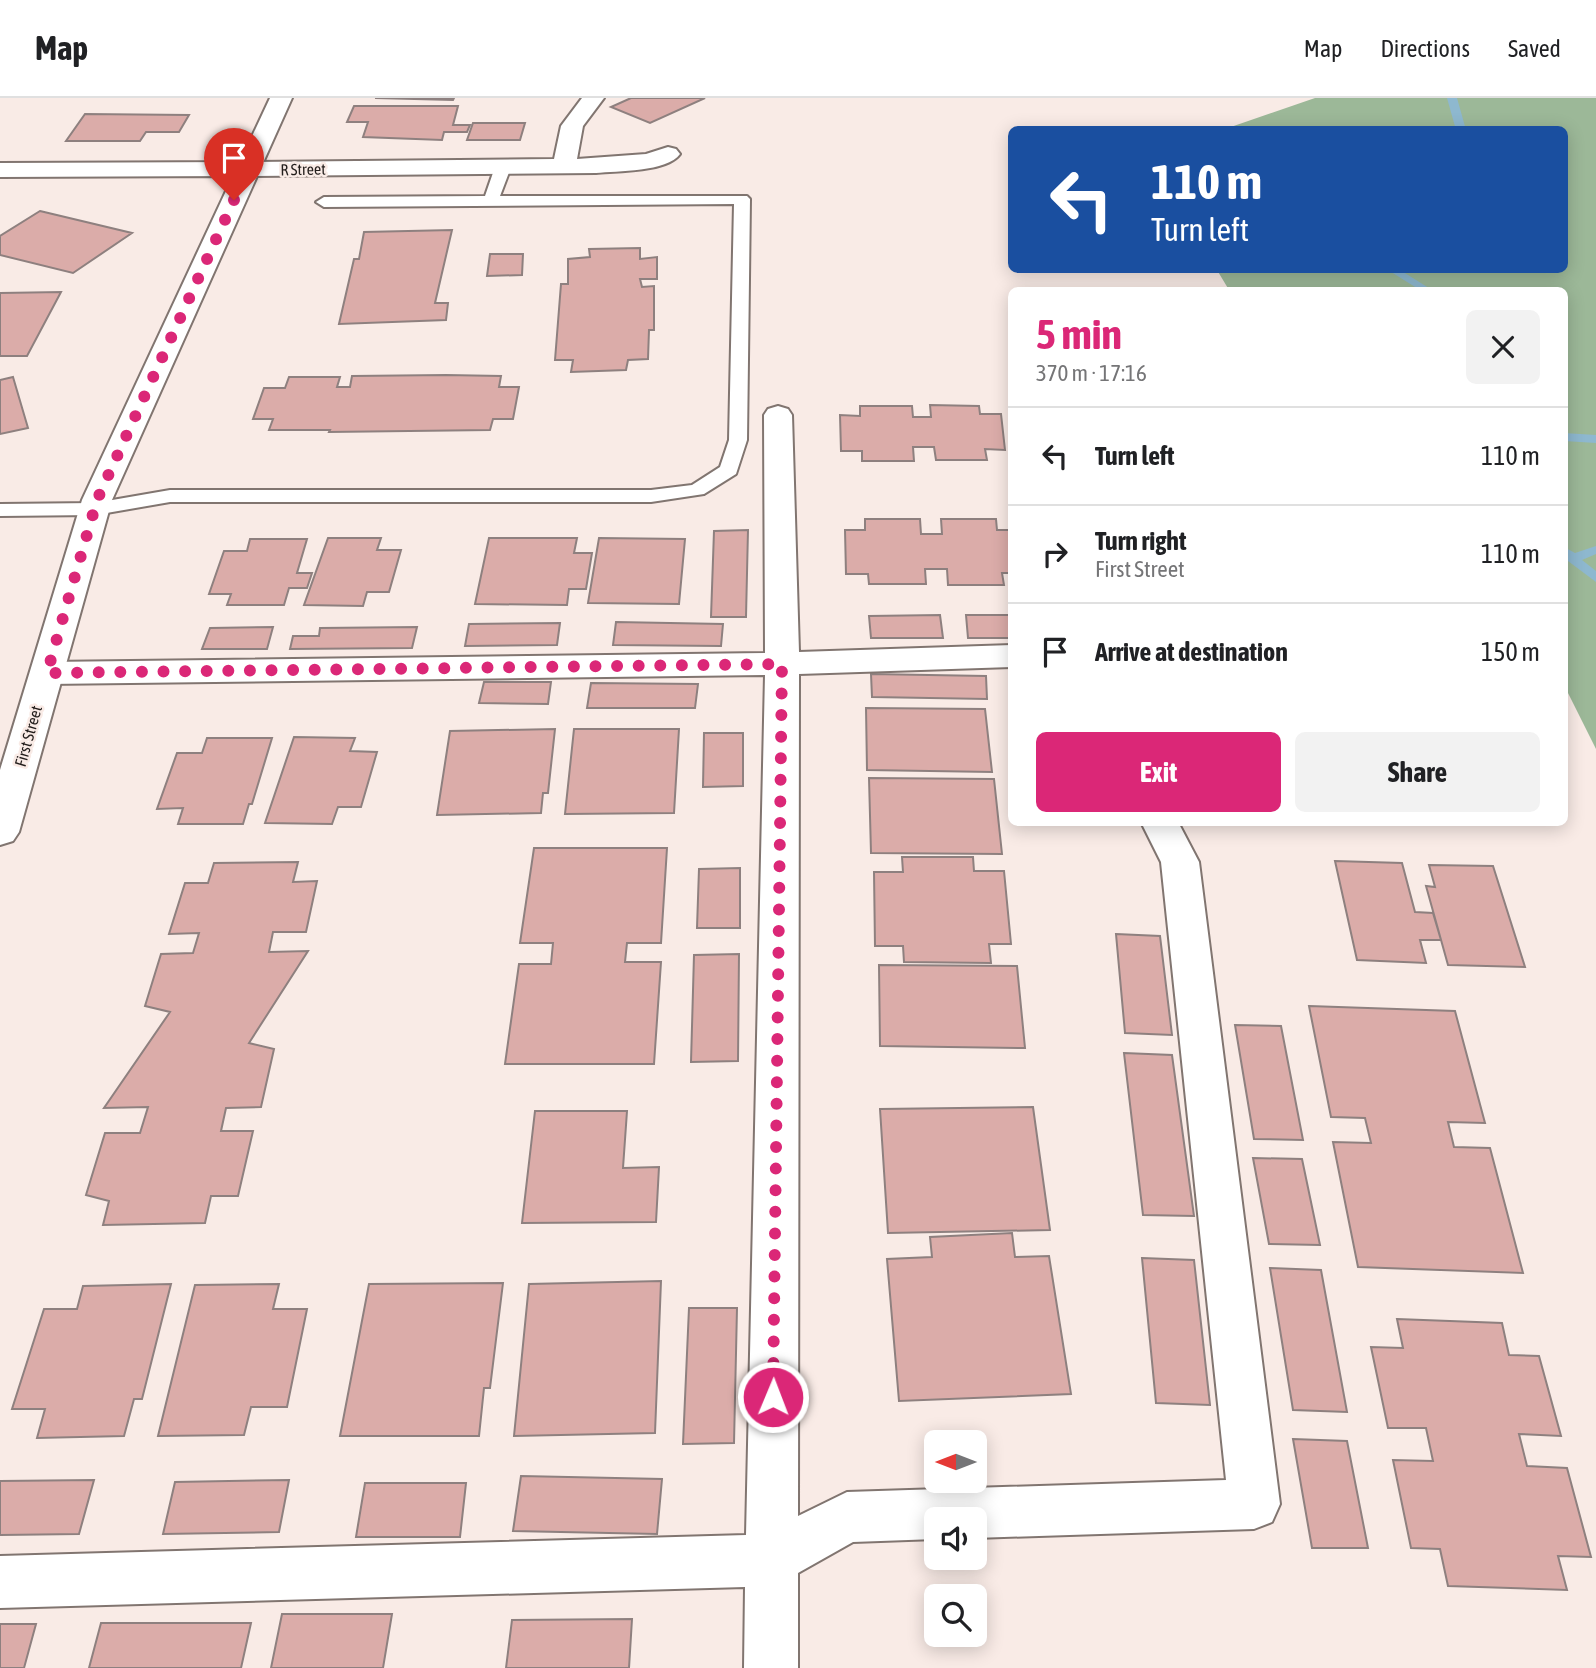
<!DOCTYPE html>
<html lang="en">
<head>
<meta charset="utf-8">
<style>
	body { margin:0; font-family:"Asap Condensed",sans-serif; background:#f2f2f2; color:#202124; height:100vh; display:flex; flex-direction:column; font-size:26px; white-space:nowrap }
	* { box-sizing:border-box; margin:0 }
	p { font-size:23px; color:#757577 }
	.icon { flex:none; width:38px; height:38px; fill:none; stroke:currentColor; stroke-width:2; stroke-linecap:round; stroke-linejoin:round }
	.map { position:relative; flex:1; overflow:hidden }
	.sheet { position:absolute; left:1008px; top:189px; width:560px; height:539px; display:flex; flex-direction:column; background:#fff; border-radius:10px; box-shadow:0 4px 18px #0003 }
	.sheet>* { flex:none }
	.banner { position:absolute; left:1008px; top:28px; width:560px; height:147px; border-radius:10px; box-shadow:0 4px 18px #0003; background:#1a4fa0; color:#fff; overflow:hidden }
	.needle { width:46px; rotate:270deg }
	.tools { position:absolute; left:924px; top:1332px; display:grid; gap:14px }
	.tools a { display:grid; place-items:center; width:63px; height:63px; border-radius:10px; background:#fff; box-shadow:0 4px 18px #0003; font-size:35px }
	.pin { position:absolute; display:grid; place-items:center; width:60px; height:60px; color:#fff; margin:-72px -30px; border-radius:50% 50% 50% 0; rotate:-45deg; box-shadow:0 0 7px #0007 }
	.pin .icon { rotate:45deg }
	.me { position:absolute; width:77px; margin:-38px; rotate:1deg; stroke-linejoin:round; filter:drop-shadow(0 0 5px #0008) }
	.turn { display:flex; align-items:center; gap:24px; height:147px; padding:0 28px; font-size:32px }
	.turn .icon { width:91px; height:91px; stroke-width:2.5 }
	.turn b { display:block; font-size:49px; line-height:60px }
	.round { display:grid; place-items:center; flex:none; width:74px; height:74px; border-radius:10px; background:#f2f2f2 }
	.headline { display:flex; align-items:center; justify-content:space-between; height:119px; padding:0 28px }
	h1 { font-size:42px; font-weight:700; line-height:52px; color:#db2777 }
	.action { display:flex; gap:14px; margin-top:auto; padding:14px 28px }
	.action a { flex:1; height:80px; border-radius:10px; background:#db2777; color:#fff; font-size:28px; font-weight:700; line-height:80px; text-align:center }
	.action a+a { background:#f2f2f2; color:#202124 }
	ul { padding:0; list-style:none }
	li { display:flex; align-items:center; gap:21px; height:98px; padding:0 28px; border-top:2px solid #e0e0e0 }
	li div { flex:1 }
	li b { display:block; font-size:26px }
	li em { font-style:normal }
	header { display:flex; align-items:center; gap:42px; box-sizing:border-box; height:98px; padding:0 35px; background:#fff; border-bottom:2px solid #e0e0e0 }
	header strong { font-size:33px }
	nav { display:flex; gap:38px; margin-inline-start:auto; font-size:24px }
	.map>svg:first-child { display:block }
	.forest { fill:#9cb898 }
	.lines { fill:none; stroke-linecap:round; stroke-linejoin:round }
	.stream { fill:#8eb8cf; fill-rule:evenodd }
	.building { fill:#dbaca9; stroke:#8e807f; stroke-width:2 }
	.lane-casing { stroke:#817570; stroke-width:4 }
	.street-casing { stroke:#817570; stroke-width:4 }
	.secondary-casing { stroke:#817570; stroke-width:4 }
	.lane { fill:#fff; fill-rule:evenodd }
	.street { fill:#fff; fill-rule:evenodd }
	.secondary { fill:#fff; fill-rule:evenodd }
	.route { stroke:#db2777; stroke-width:12; stroke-dasharray:0 21.6 }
	.labels { text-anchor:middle; stroke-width:5; stroke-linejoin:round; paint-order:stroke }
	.far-street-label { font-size:16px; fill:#231e1c; stroke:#f9ebe6 }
</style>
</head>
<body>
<header>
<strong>Map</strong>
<nav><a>Map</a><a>Directions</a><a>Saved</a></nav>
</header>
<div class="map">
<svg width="1596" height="1570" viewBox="0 0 1596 1570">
	<rect width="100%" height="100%" fill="#f9ebe6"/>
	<path class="forest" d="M1315 0H1596V651L1565 589 1564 192H1229L1217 172H1564V32L1225 31Z"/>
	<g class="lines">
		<path class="stream" d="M1447 0H1457L1466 32H1456Z
			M1388 172H1400L1432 192H1420Z
			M1564 335 1596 337V345L1564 343Z
			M1596 448V456L1582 462 1596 473V484L1564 460V449L1575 455Z"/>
	</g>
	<path class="building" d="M375 0H454L453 2Z
		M631 0H705L650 25 611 9Z
		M354 8H458L453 27H470L467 34H444L442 42 363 39 368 24H347Z
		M85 16 189 17 179 34H146L140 43H66Z
		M473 25H525L520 42H467Z
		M40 113 132 135 73 175 0 157V138Z
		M452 132 435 205H448L446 222 339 226 354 161H359L364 134Z
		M640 150V161L657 159V181H640L642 189 654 188V232H649L648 261 628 262 626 272 571 274 573 262H555L561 186H568V161L590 159 589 151Z
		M490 156H523L522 177 487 178Z
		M61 194 27 258H0V195Z
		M446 277 501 278 499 289H519L513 321H493L490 332 329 334 330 332H269L273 321H253L264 290H285L289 279H340L337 289H350L352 278Z
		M13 279 28 330 0 336V282Z
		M930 307 979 308 980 316H1001L1005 352 985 351 987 362H936L934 349H913L914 363H862V353H841L840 317 860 318V308H912L913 319H931Z
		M865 421H920L921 436H942L941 421H996L997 432H1012V475H1002L1004 487H948L947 471H925L926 486H869L868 476H846L845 432H865Z
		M748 432 746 519H711L714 433Z
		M328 440H381L377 452H401L389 494H367L363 508 304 507Z
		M489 440H577L574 455H592L586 491H569L567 507 475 506Z
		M599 440 685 441 679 506 588 505Z
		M250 441H307L297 475H312L307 490H289L284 507H227L231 496H209L224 453H247Z
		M940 517 943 540H871L869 518Z
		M966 517H1012V540H968Z
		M616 524 723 526 721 548 613 547Z
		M560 525 557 547 465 548 469 526Z
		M273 529 267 551H202L210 530Z
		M417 529 412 550 290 551 293 538H319L320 530Z
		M871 576 986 578 987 601 872 599Z
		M484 584H551L548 606 479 605Z
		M591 585 698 586 695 610H587Z
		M866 610 985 611 992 674 867 672Z
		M555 631 548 695H543L541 715 437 717 450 633Z
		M574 631H679L674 715 565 716Z
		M704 635H743V688L703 689Z
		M294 639 355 640 350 653 377 654 361 709H338L332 726 265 725Z
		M207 640H272L252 706H249L243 726H178L183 710 157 711 177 655H202Z
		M869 680 994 681 1002 756 871 755Z
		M534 750H667L661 845H627L625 864H661L654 966H505L519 866H551L553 845H520Z
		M902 759H973L974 773H1004L1011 846H989L991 865 904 864 903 848H875L874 774H903Z
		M1335 763 1402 765 1415 814 1433 815 1441 842H1420L1426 865 1357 862Z
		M298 764 293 784 317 783 306 834H273L269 854 308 853 249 945 274 951 261 1009 226 1010 221 1033H253L238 1098H211L205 1125 103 1127 109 1103 86 1097 105 1035H140L148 1009 104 1010 170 914 145 908 161 856 193 855 199 835 169 836 185 785H208L214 765Z
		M1429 767 1493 768 1525 869 1448 867 1426 788 1435 789Z
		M740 770V830H697L699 771Z
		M1116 836 1160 838 1172 937 1125 935Z
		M739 856 738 963 691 964 694 857Z
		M879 867 1017 868 1025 950 880 948Z
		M1309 908 1455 913 1485 1025 1448 1024 1454 1049 1490 1050 1523 1175 1358 1169 1333 1044 1371 1045 1365 1020 1331 1019Z
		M1235 927 1281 928 1303 1042 1254 1041Z
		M1124 955 1172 957 1194 1118 1143 1117Z
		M1033 1009 1050 1132 888 1135 880 1011Z
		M535 1013H627L623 1070 659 1069 656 1124 522 1125Z
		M1253 1060 1302 1061 1320 1147 1269 1146Z
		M1012 1135 1015 1159 1049 1158 1071 1296 899 1303 887 1161 932 1159 930 1139Z
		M1142 1160 1194 1162 1210 1307 1156 1305Z
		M1270 1170 1321 1172 1347 1314 1293 1312Z
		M661 1183 655 1335 514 1338 529 1186Z
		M503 1185 490 1290H484L479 1338H340L369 1186Z
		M171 1186 142 1301H134L124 1338 37 1340 45 1311H12L44 1211H77L83 1188Z
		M279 1186 273 1211H307L287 1309H251L244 1337 158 1338 195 1187Z
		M689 1210H737L734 1345 683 1346Z
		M1397 1221 1502 1225 1509 1257 1539 1258 1561 1338 1519 1336 1527 1368 1567 1370 1591 1459 1558 1458 1567 1492 1448 1488 1440 1451 1411 1450 1393 1362 1433 1363 1426 1330H1388L1371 1249 1403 1250Z
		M1293 1341 1347 1343 1368 1450H1312Z
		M521 1378 662 1381 657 1436 513 1433Z
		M94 1382 79 1436 0 1437V1383Z
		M289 1382 279 1434 163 1436 175 1384Z
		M365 1385H466L460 1439H356Z
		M282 1516H392L383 1570H271Z
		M632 1521 629 1570H506L512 1522Z
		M101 1525H251L241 1570H89Z
		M0 1526H36L24 1570H0Z"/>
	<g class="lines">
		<g class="lane-casing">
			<path id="lane" d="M503 64 511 69 500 98H747L750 101 747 342 736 376 704 396 651 404H170L95 417 0 418V406L95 405 170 392H651L692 387 720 369 729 342 734 106 324 109 316 104 324 99 485 98 495 69Z"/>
		</g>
		<g class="street-casing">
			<path id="street" d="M582 0H604L583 28 577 61 646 56 668 49 676 51 680 56C667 74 617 73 596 75L248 78 240 76 236 71 240 66 248 64 554 61 561 28Z
				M778 308 788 311 792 317 799 554 1012 547V569L799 576 798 1418 847 1394 1226 1382 1161 764 1141 724H1178L1199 764 1280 1406 1272 1424 1254 1431 975 1440V1421H936V1441L853 1444 798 1475V1570H744L745 1489 0 1510V1458L746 1437 765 577 47 586 35 583 30 575 35 567 47 564 765 555 764 317 768 311Z"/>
		</g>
		<g class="secondary-casing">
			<path id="secondary" d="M270 0H292L112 402 19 734 13 743 0 747V672L82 402 233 78 0 79V65L240 64Z"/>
		</g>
		<use href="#lane" class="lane"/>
		<use href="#street" class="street"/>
		<use href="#secondary" class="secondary"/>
	</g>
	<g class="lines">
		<path class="route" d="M234 102 97 402 47 575 782 566 773 1299"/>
	</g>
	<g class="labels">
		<g class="far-street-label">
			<text transform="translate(303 71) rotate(-1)" y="6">R Street</text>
			<text transform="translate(28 638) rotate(-74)" y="6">First Street</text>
		</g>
	</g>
</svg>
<div class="tools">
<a><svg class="needle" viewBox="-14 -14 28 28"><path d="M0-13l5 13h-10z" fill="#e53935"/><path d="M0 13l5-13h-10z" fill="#757577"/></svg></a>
<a><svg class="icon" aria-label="sound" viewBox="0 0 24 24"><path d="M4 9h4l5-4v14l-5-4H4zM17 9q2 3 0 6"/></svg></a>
<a><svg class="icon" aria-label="search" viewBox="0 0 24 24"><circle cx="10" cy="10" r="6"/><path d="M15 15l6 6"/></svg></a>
</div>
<div class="pin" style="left:234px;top:102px;background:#d93025"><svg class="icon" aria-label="arrive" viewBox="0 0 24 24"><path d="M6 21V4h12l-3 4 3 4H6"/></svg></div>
<svg class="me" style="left:773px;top:1299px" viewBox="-20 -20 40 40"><circle r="17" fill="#db2777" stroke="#fff" stroke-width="3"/><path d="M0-11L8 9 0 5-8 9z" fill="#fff"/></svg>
<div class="banner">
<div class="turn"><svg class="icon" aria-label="left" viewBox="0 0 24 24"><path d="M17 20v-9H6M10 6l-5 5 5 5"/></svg><div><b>110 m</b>Turn left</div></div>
</div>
<section class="sheet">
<div class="headline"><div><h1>5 min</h1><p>370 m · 17:16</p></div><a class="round"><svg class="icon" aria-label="close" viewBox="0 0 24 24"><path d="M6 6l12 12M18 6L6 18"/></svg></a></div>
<ul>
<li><svg class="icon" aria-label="left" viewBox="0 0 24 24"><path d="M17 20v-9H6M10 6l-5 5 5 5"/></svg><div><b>Turn left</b></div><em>110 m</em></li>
<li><svg class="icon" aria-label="right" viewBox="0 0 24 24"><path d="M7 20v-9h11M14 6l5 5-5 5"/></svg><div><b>Turn right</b><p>First Street</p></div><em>110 m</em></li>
<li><svg class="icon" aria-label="arrive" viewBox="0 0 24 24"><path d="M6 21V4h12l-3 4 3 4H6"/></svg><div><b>Arrive at destination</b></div><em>150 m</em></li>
</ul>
<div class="action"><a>Exit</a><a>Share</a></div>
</section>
</div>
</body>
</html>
